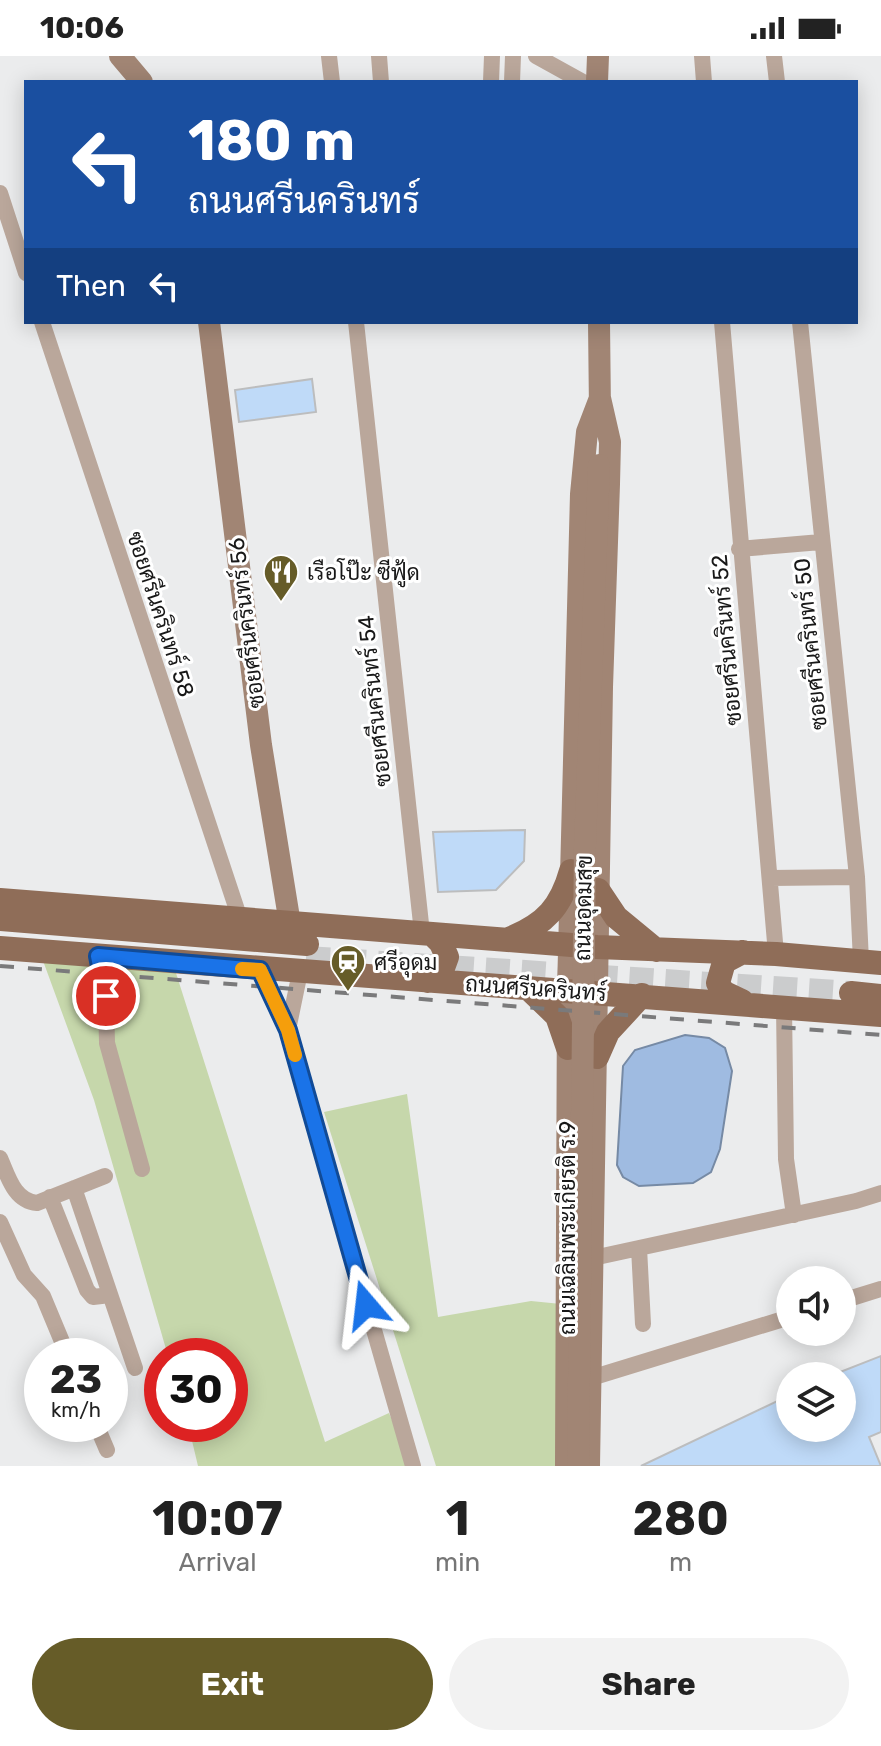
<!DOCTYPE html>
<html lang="en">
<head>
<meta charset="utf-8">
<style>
	body { margin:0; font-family:Rubik,Sarabun,sans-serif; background:#f2f2f2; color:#222; height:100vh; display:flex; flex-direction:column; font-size:30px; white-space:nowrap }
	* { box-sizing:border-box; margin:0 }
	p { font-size:26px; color:#767676 }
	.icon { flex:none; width:44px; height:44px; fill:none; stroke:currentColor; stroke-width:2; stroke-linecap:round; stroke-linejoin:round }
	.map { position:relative; height:1410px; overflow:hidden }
	.side { display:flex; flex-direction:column; background:#fff; flex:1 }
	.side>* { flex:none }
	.guide { position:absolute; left:24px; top:24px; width:834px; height:244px; border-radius:0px; box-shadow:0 4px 20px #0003; background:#1a4fa0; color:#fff; overflow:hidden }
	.fabs { position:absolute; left:776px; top:1210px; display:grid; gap:16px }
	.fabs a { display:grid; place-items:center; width:80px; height:80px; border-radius:50%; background:#fff; box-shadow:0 4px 20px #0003; font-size:40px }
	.speed { position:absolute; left:24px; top:1282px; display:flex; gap:16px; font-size:40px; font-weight:700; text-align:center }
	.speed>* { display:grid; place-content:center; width:104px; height:104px; border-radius:50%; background:#fff; box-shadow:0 4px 20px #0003; line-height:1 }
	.speed small { font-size:20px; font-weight:400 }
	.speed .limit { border:12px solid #d22; background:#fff; color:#111 }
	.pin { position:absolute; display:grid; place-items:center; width:68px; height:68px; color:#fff; margin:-34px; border:4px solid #fff; border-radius:50%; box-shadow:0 2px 8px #0007 }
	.me { position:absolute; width:88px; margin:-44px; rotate:343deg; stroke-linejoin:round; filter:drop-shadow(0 0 6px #0008) }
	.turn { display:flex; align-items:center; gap:28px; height:168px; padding:0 32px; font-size:36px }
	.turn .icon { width:104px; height:104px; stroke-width:2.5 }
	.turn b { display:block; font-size:56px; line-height:68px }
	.then { display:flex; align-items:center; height:76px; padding:0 32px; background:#0003; gap:16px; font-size:30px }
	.eta { display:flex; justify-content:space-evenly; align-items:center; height:136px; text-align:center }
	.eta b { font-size:48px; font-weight:700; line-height:56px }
	.cta { display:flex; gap:16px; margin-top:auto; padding:16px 32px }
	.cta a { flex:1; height:92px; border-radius:48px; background:#665c28; color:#fff; font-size:32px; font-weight:700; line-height:92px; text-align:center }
	.cta a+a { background:#f2f2f2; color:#222 }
	.status { display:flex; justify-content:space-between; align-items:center; height:56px; padding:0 40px; background:#fff; direction:ltr }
	.status svg { height:22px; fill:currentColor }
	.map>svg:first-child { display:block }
	.green { fill:#c6d7ab }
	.water { fill:#9fbbe1; stroke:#768aa5; stroke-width:2 }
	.building { fill:#bfdaf8; stroke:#bcbdbe; stroke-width:2 }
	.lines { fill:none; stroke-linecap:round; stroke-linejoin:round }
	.primary-tunnel { stroke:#cbcccd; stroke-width:24; stroke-dasharray:24 12; stroke-linecap:butt }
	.street { stroke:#baa79b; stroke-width:16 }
	.secondary { stroke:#a18574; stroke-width:22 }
	.primary { stroke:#8f6d58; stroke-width:24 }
	.rail { stroke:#7a7a7b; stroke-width:4; stroke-dasharray:14 14; stroke-linecap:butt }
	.secondary-bridge { stroke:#a18574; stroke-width:22 }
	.route-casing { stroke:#114b97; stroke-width:20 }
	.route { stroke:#1a73e8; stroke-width:14 }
	.slow { stroke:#f59e0b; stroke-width:14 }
	.labels { text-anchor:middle; stroke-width:6; stroke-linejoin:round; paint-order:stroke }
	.poi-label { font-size:22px; fill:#181818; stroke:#fff; text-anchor:start }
	.street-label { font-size:22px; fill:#181818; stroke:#fff }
</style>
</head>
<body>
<div class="status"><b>10:06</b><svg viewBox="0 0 49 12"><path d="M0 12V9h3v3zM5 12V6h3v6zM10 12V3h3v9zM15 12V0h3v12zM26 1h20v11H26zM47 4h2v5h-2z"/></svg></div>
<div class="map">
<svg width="881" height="1410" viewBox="0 0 881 1410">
	<rect width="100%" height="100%" fill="#ebeced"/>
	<path class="green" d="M42 902 176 917 325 1386 389 1357 411 1410H198L188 1368H230V1300H168L94 1044Z
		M407 1038 438 1261 531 1245 561 1248 559 1410H436L324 1056Z"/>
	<path class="water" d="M685 979 709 982 725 992 732 1015 720 1093 711 1116 693 1127 639 1130 623 1121 617 1109 623 1010 635 994Z"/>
	<path class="building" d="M312 323 316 356 239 366 235 334Z
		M525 774 524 805 496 834 438 836 433 776Z
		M881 1300V1376L869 1381 881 1410H641L790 1339V1372H842V1320H830Z"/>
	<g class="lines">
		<path class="primary-tunnel" d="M306 902 851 937"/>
		<path class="street" d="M329 0 332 26
			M379 0 381 26
			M536 0 583 26
			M702 0 704 26
			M774 0 777 26
			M491 26 492 0
			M512 26 513 0
			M0 137 26 217
			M42 266 240 863
			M356 266 422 877
			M722 266 776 898
			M800 266 857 821 861 905
			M739 493 821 486
			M771 822 857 821
			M98 900 106 940 107 987 142 1113
			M260 914 288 974 413 1410
			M784 950 786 1103 794 1159
			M288 974 300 916
			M0 1102C8 1120 14 1145 37 1147L105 1120
			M74 1132 135 1312
			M50 1141 87 1234 93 1241 110 1239
			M0 1166 24 1219 43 1240 68 1300
			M639 1192 643 1268
			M593 1202 856 1145 881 1137
			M842 1245 881 1233
			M591 1322 790 1261
			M96 1368 107 1394"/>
		<path class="secondary" d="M120 0 142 26
			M597 26 598 0
			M209 266 261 689 290 868
			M599 266 600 356
			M566 1410 568 934 581 438 587 376 600 342
			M589 1410 602 631 609 428 610 386 600 342"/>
		<path class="primary" d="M598 834 616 861 656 894
			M0 844 597 891 776 898 881 907
			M0 863 307 888
			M511 882C545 868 561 851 571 815
			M0 892 881 959
			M428 925 443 912 447 901 441 887 432 878
			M528 932 557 960 568 992
			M851 937 881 940
			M742 945 723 936 718 927 724 906 743 896
			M597 1001 608 976 642 939"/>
		<path class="rail" d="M0 910 881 979"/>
		<path class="secondary-bridge" d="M578 1410 585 790 599 409"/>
	</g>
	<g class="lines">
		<g class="route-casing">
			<path id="route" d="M106 940 98 900 260 914 288 974 366 1249"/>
		</g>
		<use href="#route" class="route"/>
		<path class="slow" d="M242 913 260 914 288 974 295 999"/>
	</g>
	<defs>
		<g id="restaurant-pin" transform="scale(1.8)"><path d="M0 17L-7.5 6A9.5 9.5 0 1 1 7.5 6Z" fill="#665c28" stroke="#fff"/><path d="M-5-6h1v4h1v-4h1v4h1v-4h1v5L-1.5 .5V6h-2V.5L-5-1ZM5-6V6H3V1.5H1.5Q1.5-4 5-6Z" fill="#fff"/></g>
		<g id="station-pin" transform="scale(1.8)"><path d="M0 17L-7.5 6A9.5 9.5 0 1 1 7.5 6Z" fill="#665c28" stroke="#fff"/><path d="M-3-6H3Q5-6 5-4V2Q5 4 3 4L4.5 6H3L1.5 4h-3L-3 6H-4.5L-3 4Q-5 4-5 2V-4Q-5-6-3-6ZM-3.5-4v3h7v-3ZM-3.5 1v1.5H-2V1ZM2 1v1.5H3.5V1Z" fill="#fff"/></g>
	</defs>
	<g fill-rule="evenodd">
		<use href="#restaurant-pin" x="281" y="516"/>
		<use href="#station-pin" x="348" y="906"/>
	</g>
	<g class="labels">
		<g class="poi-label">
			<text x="307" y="524">เรือโป๊ะ ซีฟู้ด</text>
			<text x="374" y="914">ศรีอุดม</text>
		</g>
		<g class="street-label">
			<text transform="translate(161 558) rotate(72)" y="8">ซอยศรีนครินทร์ 58</text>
			<text transform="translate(246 567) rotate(-97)" y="8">ซอยศรีนครินทร์ 56</text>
			<text transform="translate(726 584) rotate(-95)" y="8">ซอยศรีนครินทร์ 52</text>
			<text transform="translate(810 588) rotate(-96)" y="8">ซอยศรีนครินทร์ 50</text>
			<text transform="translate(374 645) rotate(-96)" y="8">ซอยศรีนครินทร์ 54</text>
			<text transform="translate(583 852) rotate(-89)" y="8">ถนนอุดมสุข</text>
			<text transform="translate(536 932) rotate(4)" y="8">ถนนศรีนครินทร์</text>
			<text transform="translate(567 1172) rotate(-90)" y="8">ถนนเฉลิมพระเกียรติ ร.9</text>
		</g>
	</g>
</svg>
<div class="fabs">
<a><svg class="icon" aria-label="sound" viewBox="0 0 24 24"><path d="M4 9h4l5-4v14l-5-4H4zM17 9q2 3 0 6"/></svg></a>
<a><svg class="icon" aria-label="layers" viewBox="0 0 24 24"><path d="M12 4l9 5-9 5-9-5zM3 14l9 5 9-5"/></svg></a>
</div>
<div class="speed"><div>23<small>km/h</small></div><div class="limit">30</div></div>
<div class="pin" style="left:106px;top:940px;background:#d93025"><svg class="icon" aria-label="arrive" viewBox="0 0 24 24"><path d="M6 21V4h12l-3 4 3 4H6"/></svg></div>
<svg class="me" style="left:366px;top:1249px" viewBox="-20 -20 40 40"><path d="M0-17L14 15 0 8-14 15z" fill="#1a73e8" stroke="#fff" stroke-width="4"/></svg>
<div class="guide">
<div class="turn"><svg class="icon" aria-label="left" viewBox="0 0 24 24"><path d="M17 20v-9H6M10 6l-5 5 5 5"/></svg><div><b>180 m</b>ถนนศรีนครินทร์</div></div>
<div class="then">Then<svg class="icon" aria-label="left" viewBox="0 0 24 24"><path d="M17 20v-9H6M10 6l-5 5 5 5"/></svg></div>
</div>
</div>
<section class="side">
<div class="eta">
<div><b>10:07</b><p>Arrival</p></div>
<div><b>1</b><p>min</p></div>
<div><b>280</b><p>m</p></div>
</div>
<div class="cta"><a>Exit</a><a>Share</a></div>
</section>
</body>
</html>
